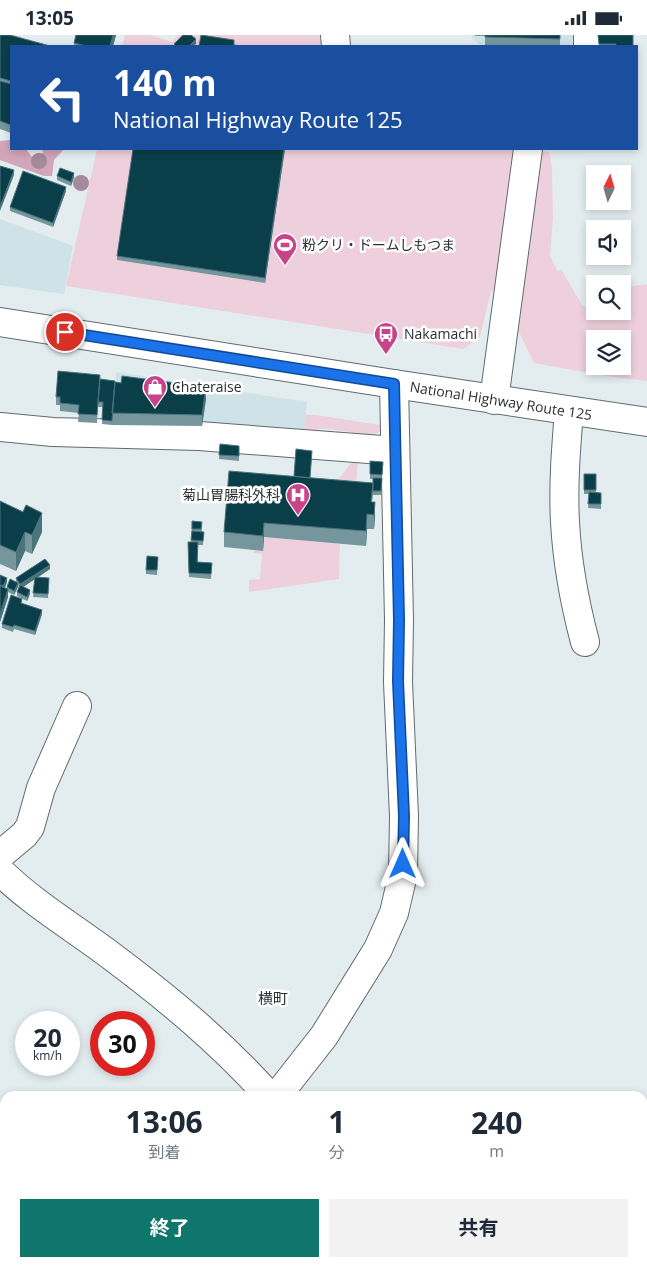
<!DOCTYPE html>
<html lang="ja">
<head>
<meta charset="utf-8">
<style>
	body { margin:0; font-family:"Open Sans","Noto Sans JP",sans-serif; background:#f2f2f3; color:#1f2937; height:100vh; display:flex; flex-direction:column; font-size:19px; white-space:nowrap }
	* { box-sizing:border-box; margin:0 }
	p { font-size:16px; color:#747a83 }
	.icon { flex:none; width:28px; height:28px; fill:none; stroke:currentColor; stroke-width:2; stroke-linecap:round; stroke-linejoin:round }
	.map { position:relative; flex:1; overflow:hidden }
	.side { position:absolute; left:0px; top:1056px; width:648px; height:176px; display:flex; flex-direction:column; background:#fff; border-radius:15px 15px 0 0; box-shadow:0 2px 8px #0003 }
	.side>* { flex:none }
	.guide { position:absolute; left:10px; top:10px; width:628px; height:105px; border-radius:0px; box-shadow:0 2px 8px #0003; background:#1a4fa0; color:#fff; overflow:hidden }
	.needle { width:32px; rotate:5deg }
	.fabs { position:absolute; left:586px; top:130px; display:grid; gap:10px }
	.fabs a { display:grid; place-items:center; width:45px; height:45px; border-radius:0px; background:#fff; box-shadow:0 2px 8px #0003; font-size:25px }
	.speed { position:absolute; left:15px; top:976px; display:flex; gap:10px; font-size:25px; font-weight:700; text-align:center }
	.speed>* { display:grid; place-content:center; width:65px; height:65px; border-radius:50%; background:#fff; box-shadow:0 2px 8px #0003; line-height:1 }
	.speed small { font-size:12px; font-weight:400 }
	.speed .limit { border:8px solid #d22; background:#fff; color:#111 }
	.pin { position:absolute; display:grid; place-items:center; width:42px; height:42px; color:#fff; margin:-21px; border:2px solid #fff; border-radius:50%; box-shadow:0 1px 5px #0007 }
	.me { position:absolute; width:55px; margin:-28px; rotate:0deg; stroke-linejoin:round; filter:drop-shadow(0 0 4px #0008) }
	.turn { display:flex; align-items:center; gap:18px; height:105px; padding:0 20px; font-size:22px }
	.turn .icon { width:65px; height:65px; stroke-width:2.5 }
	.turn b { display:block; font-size:35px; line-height:42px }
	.eta { display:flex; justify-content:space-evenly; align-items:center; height:85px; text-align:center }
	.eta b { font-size:30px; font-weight:700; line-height:35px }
	.primary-button { display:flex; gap:10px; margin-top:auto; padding:10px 20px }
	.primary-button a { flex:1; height:58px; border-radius:0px; background:#0f766e; color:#fff; font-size:20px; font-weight:700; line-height:58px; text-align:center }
	.primary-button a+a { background:#f2f2f3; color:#1f2937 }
	.status { display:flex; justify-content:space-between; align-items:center; height:35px; padding:0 25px; background:#fff; direction:ltr }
	.status svg { height:14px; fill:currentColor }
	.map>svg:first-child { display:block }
	.built { fill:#cfe2e7 }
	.green { fill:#eed0dd; fill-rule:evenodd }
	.forest { fill:#d1a6b9 }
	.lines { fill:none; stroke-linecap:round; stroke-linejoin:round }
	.minor-casing { stroke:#616a6d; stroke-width:30 }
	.highway-casing { stroke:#616a6d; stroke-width:30 }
	.minor { stroke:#fff; stroke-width:28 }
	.highway { stroke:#fff; stroke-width:28 }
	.tree { fill:#a48a9b }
	.wall { fill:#76969d }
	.shaded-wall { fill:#4b737c }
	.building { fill:#0a3f4a; stroke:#4b737c }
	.route-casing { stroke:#114b97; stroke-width:12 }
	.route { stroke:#1a73e8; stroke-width:9 }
	.labels { text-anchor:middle; stroke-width:5; stroke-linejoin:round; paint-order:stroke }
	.poi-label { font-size:14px; fill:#2a2e2f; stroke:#fff; text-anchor:start }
	.street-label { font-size:14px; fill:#2a2e2f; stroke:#fff }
	.neighbourhood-label { font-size:15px; fill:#2a2e2f; stroke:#fff }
</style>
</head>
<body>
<div class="status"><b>13:05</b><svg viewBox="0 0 49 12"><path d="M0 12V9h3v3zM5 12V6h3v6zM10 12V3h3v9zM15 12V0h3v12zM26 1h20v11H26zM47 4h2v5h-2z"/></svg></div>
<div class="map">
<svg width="647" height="1232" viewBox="0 0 647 1232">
	<rect width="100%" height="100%" fill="#e3edf0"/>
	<path class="built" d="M471 0H575V11H481L472 3Z
		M0 184 73 211 64 259 0 250Z
		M116 337 307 367 304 400 199 401 115 359Z"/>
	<path class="green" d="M125 0H151L172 7 178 0H326V11H122Z
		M97 114H517L497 257 491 256 480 302 463 314 66 251Z
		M543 116 549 117 552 132 553 183 550 221 558 237 561 234 582 270 591 276H622L623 253 647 249V346L606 341 534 328 516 291 539 119ZM595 304H622V331H595Z
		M306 380H316L386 391C377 409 338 392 323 394 316 394 310 398 304 400Z
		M354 423 358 424 355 461 331 446 340 443Z
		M264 502 340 509 339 544 249 557V545L260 544 262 519 253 518 254 515H263Z"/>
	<path class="forest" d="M11 105V114H26L32 122 43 118 42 114H64L54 125 52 141H44L0 125V106Z"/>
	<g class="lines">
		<g class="minor-casing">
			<path id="minor" d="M335 0 336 11
				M588 0V11
				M494 365 528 114
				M569 376C566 413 563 450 565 487 567 525 575 569 585 607
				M0 392 53 397 199 401 395 416
				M0 820 24 800 30 792 41 753 77 671
				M0 836C31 867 71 891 106 917 165 961 220 1006 269 1061
				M277 1061 324 1001 378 914 394 878 403 839 404 781 398 647 399 585 394 349
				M382 1228 386 1232"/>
		</g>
		<g class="highway-casing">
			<path id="highway" d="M0 287 394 349 647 387"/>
		</g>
		<use href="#minor" class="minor"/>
		<use href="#highway" class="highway"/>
	</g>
	<g class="tree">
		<circle cx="39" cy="126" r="8"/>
		<circle cx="81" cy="148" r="8"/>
	</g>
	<path class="wall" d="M0 0 11 11V98L0 94Z
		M76 0H116L113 11H74V8Z
		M475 0H560V11H485V1H475Z
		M598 0 633 11H599Z
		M285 114 265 248 117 225V221Z
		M57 141 74 142 71 151 57 145Z
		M66 156 53 192 10 176V172Z
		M100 344 206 364 202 391 112 390 102 389 103 372H98V370L97 388 78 387 79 378 60 376V370H56V362Z
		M220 409 239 415V426L219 424Z
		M370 426 383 427 382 444 381 460H373L372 467 375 482 374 494H367L366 511 264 502 263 516 224 512V497L310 443 373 448V444H370Z
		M584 439H596V457L601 458V474L588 473 589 459H584Z
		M0 466 42 497 32 519 25 516 16 536 0 529Z
		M192 486 202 487V497H204L203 510H198V527L212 528 211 544 189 542 188 507H191Z
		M158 522 157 540 146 539V535Z
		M50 534 37 543H49L48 563 33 562 35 544 23 552 30 559 27 566 17 561V557L19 552 18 550 14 560 8 557V562L0 587V540L7 547 5 553H7V552L16 547V543Z
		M22 569 42 579 35 600 14 594 13 597 2 593V589Z"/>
	<path class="shaded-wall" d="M113 0H116L113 11H110Z
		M196 4V9L193 11H189Z
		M284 114H285L265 248V243Z
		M14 135V140L0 176V172Z
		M74 138V142L71 151V147Z
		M66 152V156L53 192V188Z
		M206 352V364L202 391V380Z
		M375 467V482L374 494V480Z
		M42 478V497L32 519V500Z
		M367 479V494L366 511V496Z
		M264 488V502L263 516V501Z
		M25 497V516L16 536V517Z
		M50 530V534L20 554V549Z
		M7 543V547L3 556V551Z
		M18 548V552L14 560V556Z
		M8 554V562L0 587V579Z
		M30 555V559L27 566V562Z
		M42 575V579L35 600V596Z"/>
	<path class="building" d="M0 0H10L50 11H11V46L0 43Z
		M76 0H113L110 11H87L74 8Z
		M183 0H191L196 4 189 11H176L174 9Z
		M201 0 234 5V10L241 11H199Z
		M485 0H560V4L485 2Z
		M598 0H633V11H616V9H599Z
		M0 46 11 49V90L0 86Z
		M133 114H284L265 243 117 221Z
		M0 131 14 135 0 172Z
		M60 133 74 138 71 147 57 141Z
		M23 136 66 152 53 188 10 172Z
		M58 336 100 340 97 380 78 379 79 370 60 368V362H56Z
		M122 341 206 352 202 380 112 378 115 347 121 348Z
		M100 344 115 346 112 386 102 385 103 367H98Z
		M220 409 239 411V421L219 420Z
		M296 414 312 416 310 443 294 441Z
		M370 426 383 427 382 440 370 439Z
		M229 436 373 448 371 467H375L374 480 367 479 366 496 264 488 263 501 224 497Z
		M584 439H596V455H584Z
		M373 443H382L381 456H373Z
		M589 457 601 458V469H588Z
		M0 466 23 477 26 470 42 478 32 500 25 497 16 517 0 510Z
		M192 486 202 487 201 494H192Z
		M192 496 204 497 203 506 191 505Z
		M188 507H198L197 527 212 528 211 539 189 538Z
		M147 521 158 522 157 535H146Z
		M45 524 50 530 20 549 16 543Z
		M0 540 7 543 3 551 0 550Z
		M35 542 49 543 48 559 33 558Z
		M10 544 18 548 14 556 7 552Z
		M20 550 30 555 27 562 17 557Z
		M0 551 8 554 0 579Z
		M11 560 22 564 21 568 42 575 35 596 14 590 13 592 2 589Z"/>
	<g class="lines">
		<g class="route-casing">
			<path id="route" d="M65 297 394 349 399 585 398 646 404 781 403 829"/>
		</g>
		<use href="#route" class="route"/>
	</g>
	<defs>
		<g id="stadium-pin" transform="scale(1.25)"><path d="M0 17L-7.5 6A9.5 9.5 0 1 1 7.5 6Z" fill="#c7448b" stroke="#fff"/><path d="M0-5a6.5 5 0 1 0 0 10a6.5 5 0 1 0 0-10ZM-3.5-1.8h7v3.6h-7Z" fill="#fff"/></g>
		<g id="bus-pin" transform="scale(1.25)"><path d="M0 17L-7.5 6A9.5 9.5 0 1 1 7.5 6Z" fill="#c7448b" stroke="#fff"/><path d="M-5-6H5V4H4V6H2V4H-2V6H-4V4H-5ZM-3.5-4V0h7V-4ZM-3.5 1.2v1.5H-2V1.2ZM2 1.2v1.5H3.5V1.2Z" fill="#fff"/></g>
		<g id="shop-pin" transform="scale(1.25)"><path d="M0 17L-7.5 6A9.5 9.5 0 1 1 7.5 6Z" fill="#c7448b" stroke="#fff"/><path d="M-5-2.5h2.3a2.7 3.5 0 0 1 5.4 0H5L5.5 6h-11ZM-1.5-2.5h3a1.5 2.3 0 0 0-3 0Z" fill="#fff"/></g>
		<g id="hospital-pin" transform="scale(1.25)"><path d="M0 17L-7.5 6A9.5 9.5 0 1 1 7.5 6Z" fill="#c7448b" stroke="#fff"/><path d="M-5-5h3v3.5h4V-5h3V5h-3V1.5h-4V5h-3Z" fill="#fff"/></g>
	</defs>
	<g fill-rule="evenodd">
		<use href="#stadium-pin" x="285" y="210"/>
		<use href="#bus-pin" x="386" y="299"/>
		<use href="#shop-pin" x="155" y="352"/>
		<use href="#hospital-pin" x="298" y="460"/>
	</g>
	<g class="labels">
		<g class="poi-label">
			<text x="302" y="215">粉クリ・ドームしもつま</text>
			<text x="404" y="304">Nakamachi</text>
			<text x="172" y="357">Chateraise</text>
			<text x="280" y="465" text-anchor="end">菊山胃腸科外科</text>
		</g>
		<g class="street-label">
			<text transform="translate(501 366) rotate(9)" y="5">National Highway Route 125</text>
		</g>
		<g class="neighbourhood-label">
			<text x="273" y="969">横町</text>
		</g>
	</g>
</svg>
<div class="fabs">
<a><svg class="needle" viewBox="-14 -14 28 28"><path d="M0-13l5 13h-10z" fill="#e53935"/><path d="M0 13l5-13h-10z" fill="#747a83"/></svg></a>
<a><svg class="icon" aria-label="sound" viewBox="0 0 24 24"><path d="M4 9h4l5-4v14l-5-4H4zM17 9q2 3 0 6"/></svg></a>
<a><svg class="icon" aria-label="search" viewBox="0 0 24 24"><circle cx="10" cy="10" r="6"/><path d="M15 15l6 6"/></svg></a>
<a><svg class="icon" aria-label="layers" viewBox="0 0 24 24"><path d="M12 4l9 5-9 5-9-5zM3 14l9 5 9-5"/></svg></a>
</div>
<div class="speed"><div>20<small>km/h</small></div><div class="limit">30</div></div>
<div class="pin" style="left:65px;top:297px;background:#d93025"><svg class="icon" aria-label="arrive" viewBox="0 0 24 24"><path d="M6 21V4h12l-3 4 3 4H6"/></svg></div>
<svg class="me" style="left:403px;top:829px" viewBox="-20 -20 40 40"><path d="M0-17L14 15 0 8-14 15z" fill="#1a73e8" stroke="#fff" stroke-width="4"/></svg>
<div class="guide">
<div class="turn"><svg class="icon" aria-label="left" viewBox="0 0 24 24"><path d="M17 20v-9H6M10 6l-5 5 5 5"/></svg><div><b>140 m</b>National Highway Route 125</div></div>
</div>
<section class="side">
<div class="eta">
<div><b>13:06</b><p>到着</p></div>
<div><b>1</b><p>分</p></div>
<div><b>240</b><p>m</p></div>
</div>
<div class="primary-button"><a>終了</a><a>共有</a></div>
</section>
</div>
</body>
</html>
